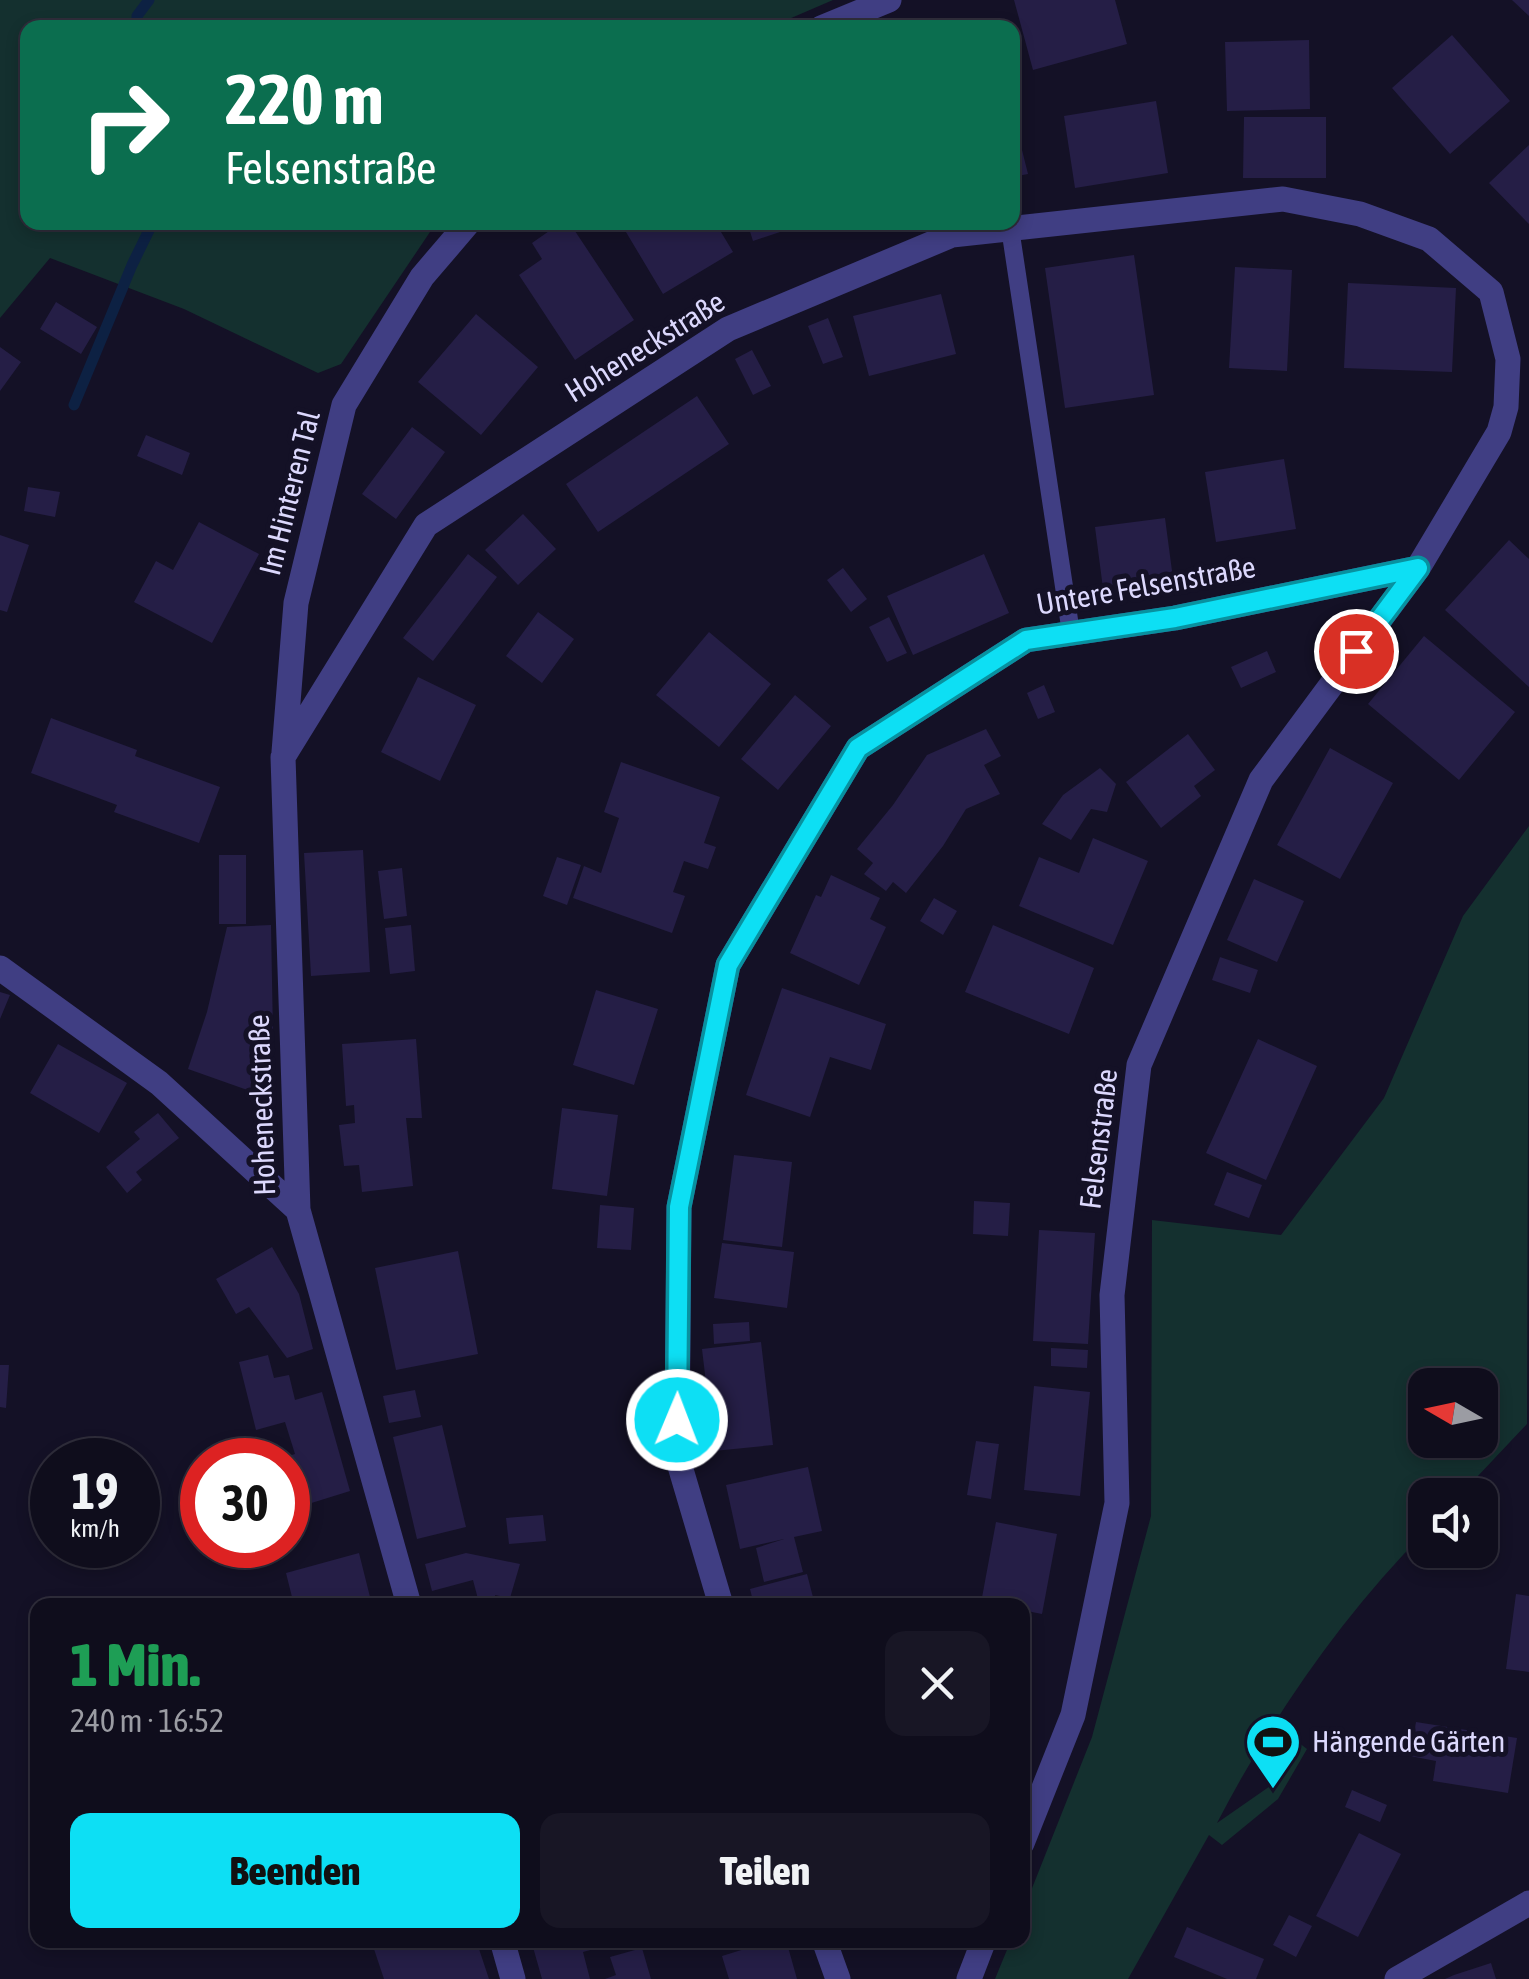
<!DOCTYPE html>
<html lang="de">
<head>
<meta charset="utf-8">
<style>
	body { margin:0; font-family:"Asap Condensed",sans-serif; background:#181625; color:#f1f3f6; height:100vh; display:flex; flex-direction:column; font-size:38px; white-space:nowrap }
	* { box-sizing:border-box; margin:0 }
	p { font-size:32px; color:#9b9ca3 }
	.icon { flex:none; width:55px; height:55px; fill:none; stroke:currentColor; stroke-width:2; stroke-linecap:round; stroke-linejoin:round }
	.map { position:relative; flex:1; overflow:hidden }
	.drawer { position:absolute; left:30px; top:1598px; width:1000px; height:350px; display:flex; flex-direction:column; background:#0f0d1c; border-radius:20px; box-shadow:0 5px 15px #0003,0 0 0 2px #2f2d3b }
	.drawer>* { flex:none }
	.hud { position:absolute; left:20px; top:20px; width:1000px; height:210px; border-radius:20px; box-shadow:0 5px 15px #0003,0 0 0 2px #2f2d3b; background:#0b6e4f; color:#fff; overflow:hidden }
	.needle { width:65px; rotate:279deg }
	.controls { position:absolute; left:1408px; top:1368px; display:grid; gap:20px }
	.controls a { display:grid; place-items:center; width:90px; height:90px; border-radius:20px; background:#0f0d1c; box-shadow:0 5px 15px #0003,0 0 0 2px #2f2d3b; font-size:50px }
	.speed { position:absolute; left:30px; top:1438px; display:flex; gap:20px; font-size:50px; font-weight:700; text-align:center }
	.speed>* { display:grid; place-content:center; width:130px; height:130px; border-radius:50%; background:#0f0d1c; box-shadow:0 5px 15px #0003,0 0 0 2px #2f2d3b; line-height:1 }
	.speed small { font-size:25px; font-weight:400 }
	.speed .limit { border:15px solid #d22; background:#fff; color:#111 }
	.pin { position:absolute; display:grid; place-items:center; width:85px; height:85px; color:#fff; margin:-42px; border:5px solid #fff; border-radius:50%; box-shadow:0 2px 10px #0007 }
	.me { position:absolute; width:110px; margin:-55px; rotate:1deg; stroke-linejoin:round; filter:drop-shadow(0 0 8px #0008) }
	.turn { display:flex; align-items:center; gap:35px; height:210px; padding:0 40px; font-size:45px }
	.turn .icon { width:130px; height:130px; stroke-width:2.5 }
	.turn b { display:block; font-size:70px; line-height:85px }
	.round { display:grid; place-items:center; flex:none; width:105px; height:105px; border-radius:20px; background:#181625 }
	.head { display:flex; align-items:center; justify-content:space-between; height:170px; padding:0 40px }
	h1 { font-size:60px; font-weight:800; line-height:75px; color:#1e9e55 }
	.primary-button { display:flex; gap:20px; margin-top:auto; padding:20px 40px }
	.primary-button a { flex:1; height:115px; border-radius:20px; background:#0ddff4; color:#111; font-size:40px; font-weight:800; line-height:115px; text-align:center }
	.primary-button a+a { background:#181625; color:#f1f3f6 }
	.map>svg:first-child { display:block }
	.green { fill:#14302f; fill-rule:evenodd }
	.lines { fill:none; stroke-linecap:round; stroke-linejoin:round }
	.stream { stroke:#0d2143; stroke-width:11 }
	.building { fill:#251e46 }
	.lane { stroke:#403e83; stroke-width:18 }
	.street { stroke:#403e83; stroke-width:25 }
	.route-casing { stroke:#08919f; stroke-width:25 }
	.route { stroke:#0ddff4; stroke-width:18 }
	.labels { text-anchor:middle; stroke-width:10; stroke-linejoin:round; paint-order:stroke }
	.street-label { font-size:30px; fill:#dcd8fd; stroke:#141126 }
	.poi-label { font-size:30px; fill:#dcd8fd; stroke:#141126; text-anchor:start }
</style>
</head>
<body>
<div class="map">
<svg width="1529" height="1979" viewBox="0 0 1529 1979">
	<rect width="100%" height="100%" fill="#141126"/>
	<path class="green" d="M0 0H833L768 28H28V222L440 223 430 232 341 364 318 373 184 309 50 258 0 318Z
		M1529 826 1527 1424 1460 1495H1425V1532C1342 1616 1272 1717 1217 1823L1273 1784 1294 1739 1307 1749 1278 1799 1222 1845 1209 1835 1128 1979H995L1011 1940H1022L1023 1911 1092 1737 1151 1516 1152 1220 1281 1235 1384 1098 1463 916ZM1480 1385V1440H1425V1385Z"/>
	<g class="lines">
		<path class="stream" d="M137 28V16L149 0
			M74 405 132 265 153 222"/>
	</g>
	<path class="building" d="M1014 0H1115L1127 44 1033 70Z
		M1512 0H1529V16Z
		M1452 35 1510 101 1450 154 1392 88Z
		M1309 40 1310 109 1227 111 1225 42Z
		M1156 101 1168 173 1075 188 1064 116Z
		M1012 110 1028 174 1012 177Z
		M1244 117H1326V178H1243Z
		M1529 145V224L1489 183Z
		M562 222H569L634 320 575 360 519 275 542 259 532 243Z
		M620 222H715L733 252 663 294Z
		M747 222H807V223L753 241Z
		M1134 255 1154 395 1065 408 1045 268Z
		M1235 267 1292 270 1287 371 1229 368Z
		M1348 283 1456 288 1452 372 1344 368Z
		M941 294 956 354 869 376 853 316Z
		M56 302 97 327 81 354 40 329Z
		M476 314 538 367 481 435 418 382Z
		M828 318 843 357 823 364 808 326Z
		M0 347 21 362 0 391Z
		M752 350 771 386 753 395 735 359Z
		M697 396 729 444 598 532 566 484Z
		M412 427 445 452 396 519 362 494Z
		M146 435 190 453 182 475 137 456Z
		M1284 459 1296 529 1216 542 1205 472Z
		M28 487 60 492 55 517 24 511Z
		M523 514 556 549 518 585 485 550Z
		M1165 518 1174 586 1104 596 1095 527Z
		M199 522 259 554 212 643 134 602 156 561 173 570Z
		M0 535 29 545 7 612 0 610Z
		M1509 540 1529 559V687L1445 610Z
		M468 554 497 577 433 661 403 638Z
		M984 554 1009 613 913 655 887 596Z
		M843 568 867 599 851 612 827 580Z
		M538 612 574 639 542 683 506 656Z
		M889 617 907 653 887 662 869 627Z
		M709 632 771 684 719 747 656 695Z
		M1424 636 1515 712 1459 780 1368 704Z
		M1267 651 1276 672 1241 688 1231 667Z
		M418 677 476 705 440 781 381 752Z
		M1044 685 1055 712 1038 719 1027 693Z
		M795 695 831 726 778 790 741 759Z
		M51 718 137 750 135 756 220 787 199 843 114 812 117 805 31 773Z
		M986 729 1001 756 984 765 1000 794 966 809 943 846 906 893 893 882 886 891 864 874 873 863 857 849 893 805 927 755Z
		M1188 734 1215 770 1194 786 1201 796 1161 828 1126 782Z
		M1330 748 1393 783 1340 879 1277 845Z
		M621 762 720 797 704 843 716 847 708 869 684 861 673 892 685 896 672 933 573 898 584 866 601 873 619 818 604 812Z
		M1100 768 1116 784 1107 812 1091 809 1071 840 1042 824 1063 795Z
		M1093 838 1148 861 1113 945 1019 906 1039 857 1079 873Z
		M363 850 370 972 311 976 304 853Z
		M219 855H246V924H219Z
		M557 857 581 865 567 905 543 896Z
		M402 868 407 916 384 919 378 871Z
		M831 875 880 898 870 919 886 927 859 985 790 953 816 895 821 897Z
		M1254 879 1304 901 1277 962 1227 940Z
		M934 898 957 911 943 935 920 921Z
		M271 925 273 1035 253 1092 188 1069 207 1012 227 927Z
		M411 925 415 971 390 974 385 928Z
		M993 925 1094 968 1069 1034 965 992Z
		M1220 957 1258 970 1250 993 1212 980Z
		M782 988 886 1024 871 1070 830 1057 810 1117 746 1095Z
		M596 990 658 1009 634 1085 573 1065Z
		M0 992 10 995 0 1019Z
		M416 1039 422 1118H406L413 1186 362 1192 359 1165 344 1166 339 1125 355 1123 354 1105 346 1106 342 1044Z
		M1258 1039 1317 1066 1266 1180 1206 1153Z
		M58 1044 127 1083 99 1133 30 1093Z
		M562 1108 618 1115 607 1196 552 1189Z
		M158 1113 179 1138 136 1172 142 1180 127 1193 106 1167 140 1139 134 1132Z
		M734 1155 792 1162 782 1247 723 1240Z
		M1227 1172 1262 1185 1249 1218 1214 1205Z
		M974 1201 1010 1203 1008 1236 973 1234Z
		M600 1205 634 1208 631 1250 597 1248Z
		M1039 1230 1095 1233 1088 1344 1033 1341Z
		M722 1243 794 1252 787 1308 714 1298Z
		M272 1247 299 1294 313 1349 287 1358 249 1307 236 1314 216 1279Z
		M458 1251 478 1354 396 1370 375 1268Z
		M749 1322 750 1341 714 1344 713 1324Z
		M761 1342 773 1445 714 1451 702 1349Z
		M1051 1348 1088 1350 1087 1368 1051 1366Z
		M268 1355 274 1378 289 1375 295 1400 322 1392 350 1491 289 1510 288 1460 279 1459 295 1454 285 1422 256 1430 239 1362Z
		M0 1365H9L6 1408 0 1407Z
		M1034 1386 1090 1392 1080 1496 1024 1490Z
		M415 1390 421 1417 389 1423 383 1396Z
		M442 1425 466 1527 417 1539 393 1437Z
		M976 1441 999 1444 991 1499 967 1495Z
		M808 1467 822 1531 794 1537 803 1572 764 1582 756 1548 784 1539 740 1549 726 1485Z
		M543 1515 546 1541 509 1544 506 1518Z
		M996 1522 1057 1534 1042 1614 1022 1610V1605L981 1603Z
		M359 1553 372 1605H294L286 1573Z
		M466 1553 520 1564 510 1598 495 1595 498 1605H461L478 1599 473 1580 432 1591 425 1564Z
		M807 1574 815 1605H754L750 1589Z
		M1516 1594 1529 1596V1672L1506 1669Z
		M1416 1722 1517 1738 1508 1793 1433 1781 1436 1761 1410 1756Z
		M1352 1790 1387 1805 1380 1822 1345 1807Z
		M1359 1833 1401 1854 1358 1937 1316 1916Z
		M1289 1915 1312 1926 1296 1957 1273 1945Z
		M1187 1927 1264 1959 1256 1979H1227L1174 1957Z
		M371 1940H476L489 1979H384Z
		M531 1940H592L594 1949 583 1952 590 1979H542Z
		M774 1940H786L797 1979H729L722 1956Z
		M642 1948 651 1979H605L616 1975 610 1957Z
		M1491 1963 1496 1979H1445L1454 1975Z"/>
	<g class="lines">
		<path class="lane" d="M1010 228 1071 633"/>
		<path class="street" d="M821 28 889 0
			M284 752 296 603 344 405 422 277 469 222
			M0 968 159 1083 298 1210
			M409 1605 298 1210 283 757 426 525 728 329 952 235 1283 199 1360 214 1429 239 1491 292 1508 359 1506 407 1499 432 1418 568 1261 780 1139 1065 1112 1295 1117 1503 1073 1715 1022 1843
			M721 1605 677 1456 679 1207 728 965 858 748 1026 640 1175 618 1418 568
			M502 1940 513 1979
			M824 1940 838 1979
			M969 1979 984 1940
			M1397 1979 1529 1903"/>
	</g>
	<g class="lines">
		<g class="route-casing">
			<path id="route" d="M677 1420 679 1207 728 965 858 748 1026 640 1175 618 1418 568 1356 651"/>
		</g>
		<use href="#route" class="route"/>
	</g>
	<defs>
		<g id="stadium-pin" transform="scale(2.875)"><path d="M0 17L-7.5 6A9.5 9.5 0 1 1 7.5 6Z" fill="#0ddff4" stroke="#141126"/><path d="M0-5a6.5 5 0 1 0 0 10a6.5 5 0 1 0 0-10ZM-3.5-1.8h7v3.6h-7Z" fill="#111"/></g>
	</defs>
	<g fill-rule="evenodd">
		<use href="#stadium-pin" x="1273" y="1742"/>
	</g>
	<g class="labels">
		<g class="street-label">
			<text transform="translate(645 347) rotate(-32)" y="10">Hoheneckstraße</text>
			<text transform="translate(290 493) rotate(-76)" y="10">Im Hinteren Tal</text>
			<text transform="translate(1146 586) rotate(-10)" y="10">Untere Felsenstraße</text>
			<text transform="translate(262 1105) rotate(-92)" y="10">Hoheneckstraße</text>
			<text transform="translate(1099 1139) rotate(-83)" y="10">Felsenstraße</text>
		</g>
		<g class="poi-label">
			<text x="1312" y="1752">Hängende Gärten</text>
		</g>
	</g>
</svg>
<div class="controls">
<a><svg class="needle" viewBox="-14 -14 28 28"><path d="M0-13l5 13h-10z" fill="#e53935"/><path d="M0 13l5-13h-10z" fill="#9b9ca3"/></svg></a>
<a><svg class="icon" aria-label="sound" viewBox="0 0 24 24"><path d="M4 9h4l5-4v14l-5-4H4zM17 9q2 3 0 6"/></svg></a>
</div>
<div class="speed"><div>19<small>km/h</small></div><div class="limit">30</div></div>
<div class="pin" style="left:1356px;top:651px;background:#d93025"><svg class="icon" aria-label="arrive" viewBox="0 0 24 24"><path d="M6 21V4h12l-3 4 3 4H6"/></svg></div>
<svg class="me" style="left:677px;top:1420px" viewBox="-20 -20 40 40"><circle r="17" fill="#0ddff4" stroke="#fff" stroke-width="3"/><path d="M0-11L8 9 0 5-8 9z" fill="#fff"/></svg>
<div class="hud">
<div class="turn"><svg class="icon" aria-label="right" viewBox="0 0 24 24"><path d="M7 20v-9h11M14 6l5 5-5 5"/></svg><div><b>220 m</b>Felsenstraße</div></div>
</div>
<section class="drawer">
<div class="head"><div><h1>1 Min.</h1><p>240 m · 16:52</p></div><a class="round"><svg class="icon" aria-label="close" viewBox="0 0 24 24"><path d="M6 6l12 12M18 6L6 18"/></svg></a></div>
<div class="primary-button"><a>Beenden</a><a>Teilen</a></div>
</section>
</div>
</body>
</html>
